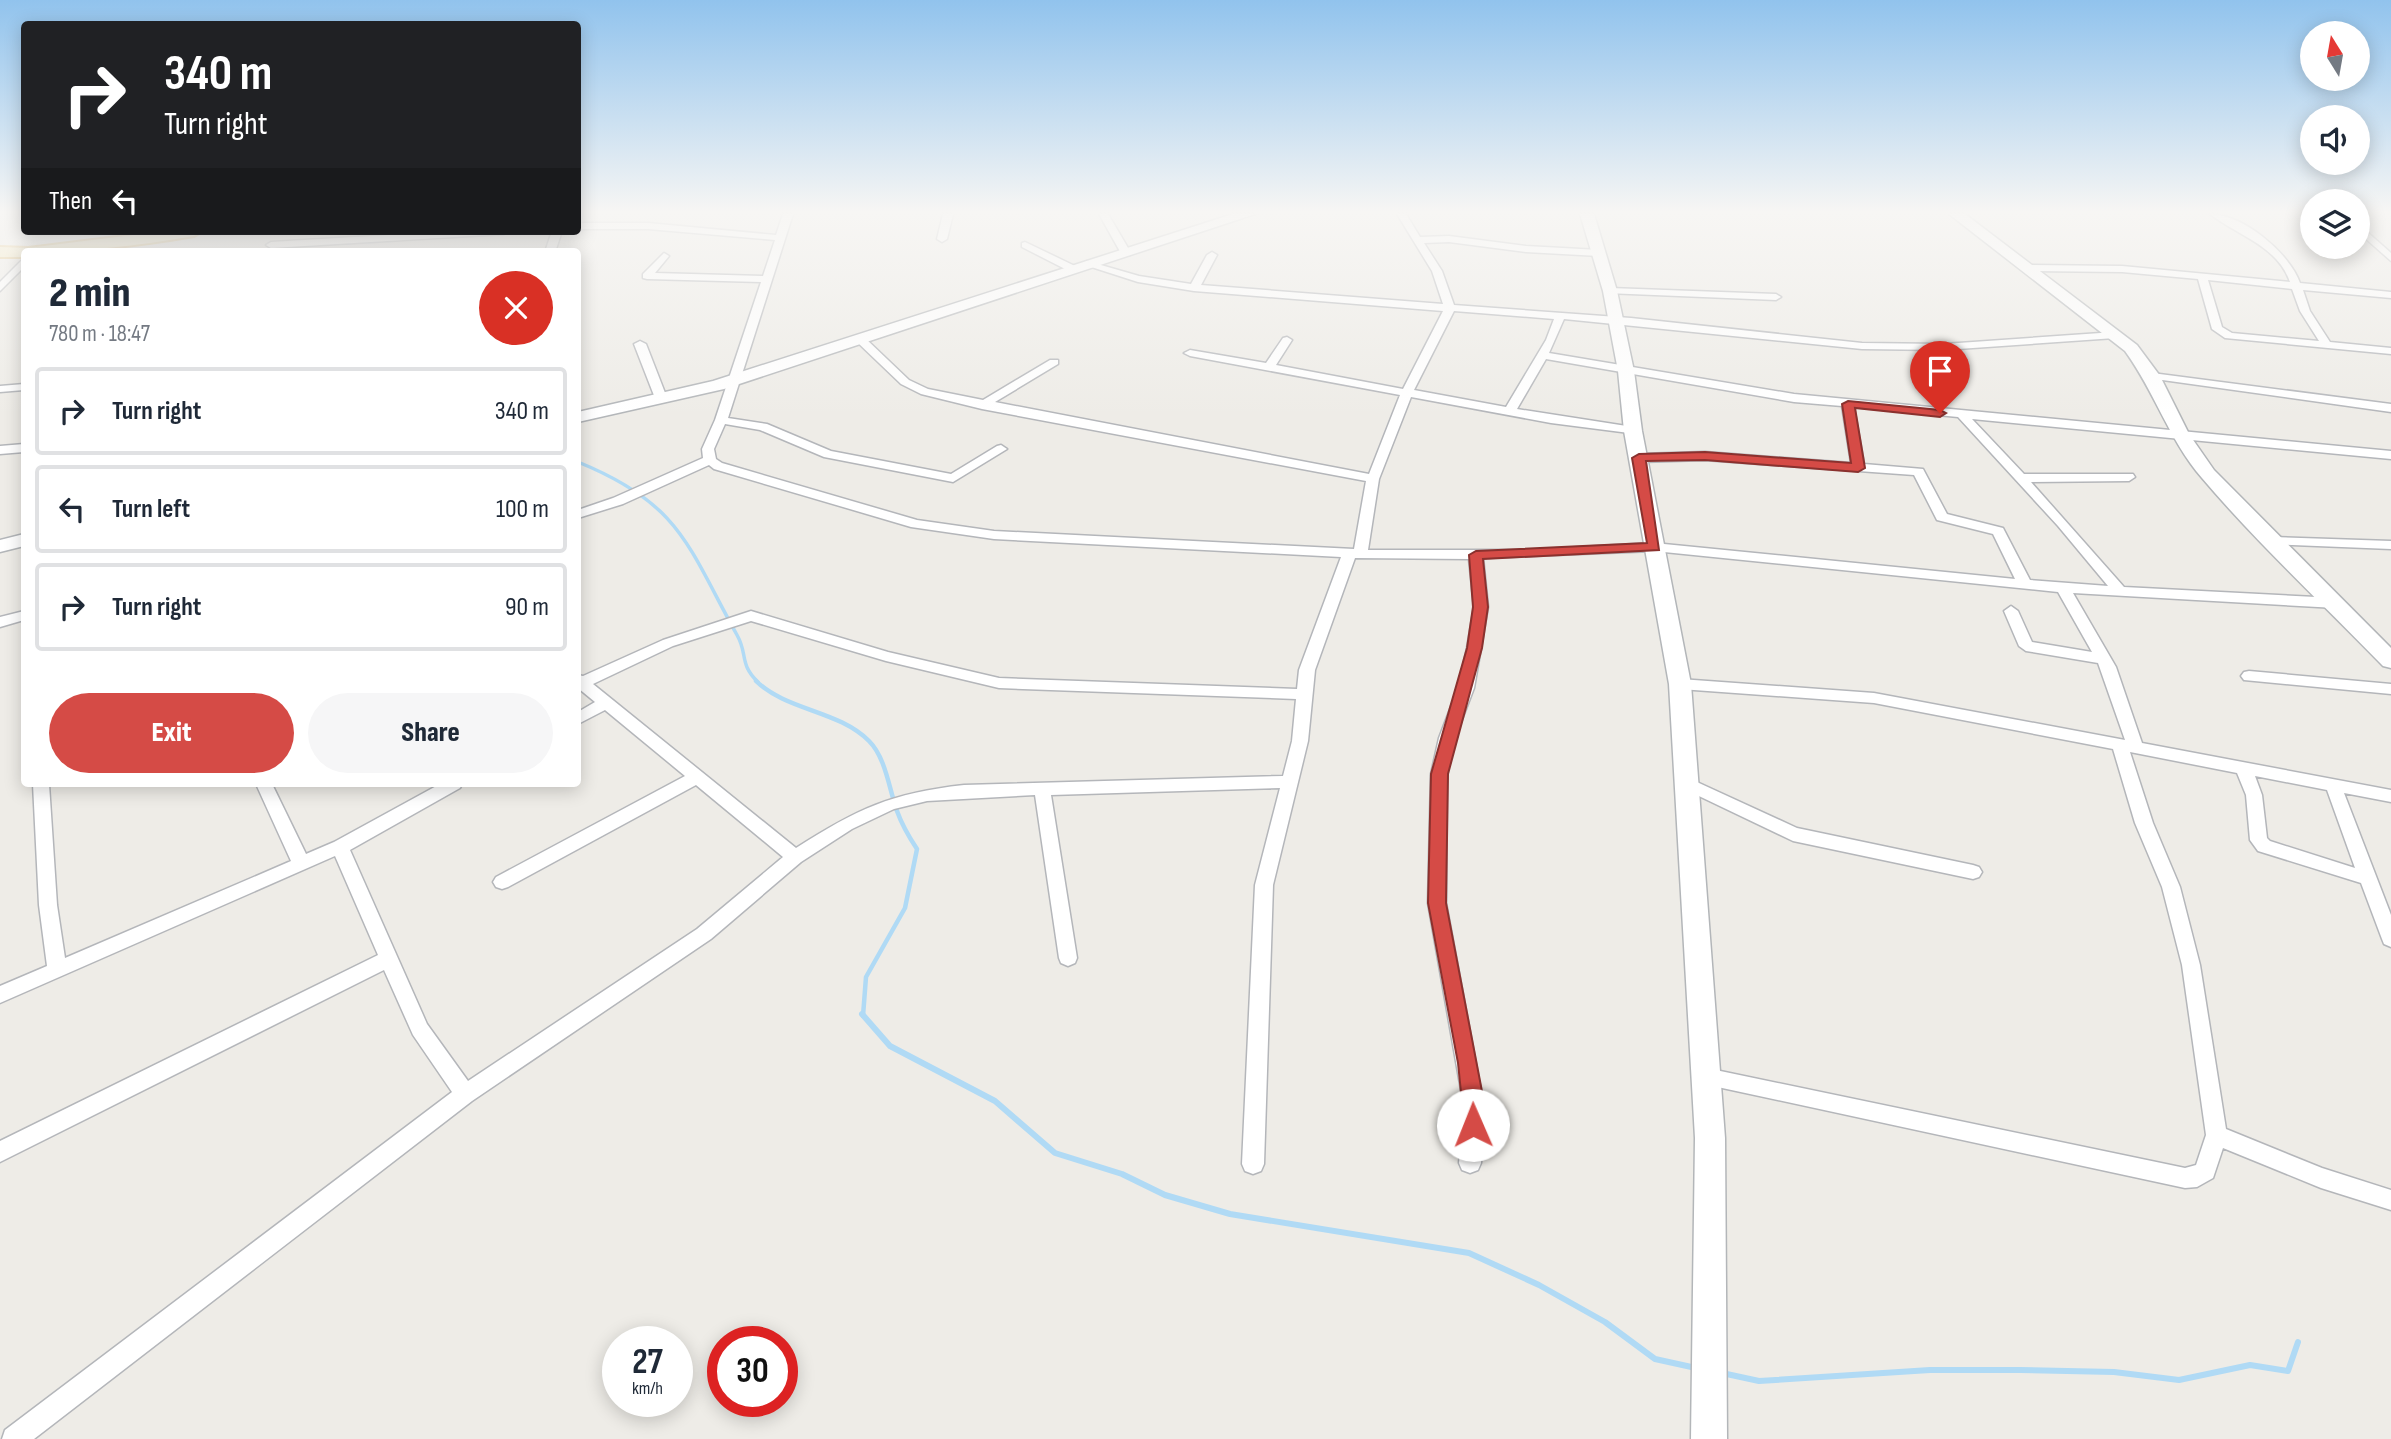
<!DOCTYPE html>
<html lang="en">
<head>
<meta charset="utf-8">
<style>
	body { margin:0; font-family:"Sofia Sans Condensed",sans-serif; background:#f6f6f7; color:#1f2937; height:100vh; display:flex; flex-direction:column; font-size:26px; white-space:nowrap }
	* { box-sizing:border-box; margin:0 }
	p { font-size:23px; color:#747a83 }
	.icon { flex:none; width:38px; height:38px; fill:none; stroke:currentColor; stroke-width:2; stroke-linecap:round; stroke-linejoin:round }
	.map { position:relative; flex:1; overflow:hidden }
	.side { position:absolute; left:21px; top:248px; width:560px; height:539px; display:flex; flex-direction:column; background:#fff; border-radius:7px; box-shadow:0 4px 18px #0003 }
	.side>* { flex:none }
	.top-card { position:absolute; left:21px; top:21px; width:560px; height:214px; border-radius:7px; box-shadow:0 4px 18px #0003; background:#202124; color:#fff; overflow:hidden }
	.needle { width:46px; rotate:349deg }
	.controls { position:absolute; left:2300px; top:21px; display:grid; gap:14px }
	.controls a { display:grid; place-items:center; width:70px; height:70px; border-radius:50%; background:#fff; box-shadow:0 4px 18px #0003; font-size:35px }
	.speed { position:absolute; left:602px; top:1326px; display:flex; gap:14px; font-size:35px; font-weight:700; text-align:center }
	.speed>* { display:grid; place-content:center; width:91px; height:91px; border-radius:50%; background:#fff; box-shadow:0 4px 18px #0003; line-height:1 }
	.speed small { font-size:18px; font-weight:400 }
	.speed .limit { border:10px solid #d22; background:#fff; color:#111 }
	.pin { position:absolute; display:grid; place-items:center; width:60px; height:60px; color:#fff; margin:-72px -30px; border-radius:50% 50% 50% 0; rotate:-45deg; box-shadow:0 0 7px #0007 }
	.pin .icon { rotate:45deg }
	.me { position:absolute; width:77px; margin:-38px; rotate:359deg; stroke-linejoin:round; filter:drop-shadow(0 0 5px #0008) }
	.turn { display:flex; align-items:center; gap:24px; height:147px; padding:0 28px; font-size:32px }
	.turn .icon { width:91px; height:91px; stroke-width:2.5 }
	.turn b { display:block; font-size:49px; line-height:60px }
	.then { display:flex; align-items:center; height:66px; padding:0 28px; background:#0003; gap:14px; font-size:26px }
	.round { display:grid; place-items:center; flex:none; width:74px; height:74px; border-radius:37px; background:#f6f6f7 }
	.summary { display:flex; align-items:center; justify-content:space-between; height:119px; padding:0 28px }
	h1 { font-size:42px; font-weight:800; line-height:52px }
	.primary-button { display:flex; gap:14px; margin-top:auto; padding:14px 28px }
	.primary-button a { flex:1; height:80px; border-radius:42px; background:#d54b46; color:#fff; font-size:28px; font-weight:800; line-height:80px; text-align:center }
	.primary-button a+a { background:#f6f6f7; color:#1f2937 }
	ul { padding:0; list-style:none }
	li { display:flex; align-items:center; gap:21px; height:88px; margin:0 14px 10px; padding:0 14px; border:4px solid #e0e1e3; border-radius:7px }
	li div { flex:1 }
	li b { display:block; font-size:26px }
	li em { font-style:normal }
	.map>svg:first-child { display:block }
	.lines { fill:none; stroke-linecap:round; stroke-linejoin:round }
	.stream-far2 { stroke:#b0daf5; stroke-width:3.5 }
	.stream-far1 { stroke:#b0daf5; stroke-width:4.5 }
	.stream { stroke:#b0daf5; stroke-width:6 }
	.street-casing { stroke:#b4b6ba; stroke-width:3 }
	.secondary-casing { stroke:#b3b6b9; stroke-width:3 }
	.primary-casing { stroke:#e1bc6d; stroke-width:4 }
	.street { fill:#fff; fill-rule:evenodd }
	.secondary { fill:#fff; fill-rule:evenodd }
	.primary { fill:#f6e8b4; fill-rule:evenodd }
	.route { fill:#d54b46; stroke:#8a312e; stroke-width:2 }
</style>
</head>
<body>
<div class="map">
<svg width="2391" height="1439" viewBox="0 0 2391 1439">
	<rect width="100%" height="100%" fill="#eeece7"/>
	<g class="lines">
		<path class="stream-far2" d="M578 462C681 504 687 545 737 635 748 654 739 664 758 682"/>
		<path class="stream-far1" d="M756 681C787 711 838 710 869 741 886 758 889 789 897 811 902 825 909 837 917 849L905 908 866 977 863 1016"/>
		<path class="stream" d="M862 1014 890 1046 995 1101 1055 1153 1122 1174 1165 1195 1230 1214 1469 1253 1539 1285 1605 1322 1655 1359 1696 1368
			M1722 1373 1759 1381 1930 1370H2020L2114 1372 2179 1380 2250 1365 2288 1371 2298 1342"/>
		<g class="street-casing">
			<path id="street" d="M783 214H793L728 418 767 424 831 451 951 474 997 446 1001 445 1007 449 953 482 824 457 760 430 725 424 714 449 716 459 722 463 917 520 994 531 1354 549 1366 481 982 409 921 394 901 384 856 341 866 339 909 380 928 389 983 400 1050 360H1058V364L995 402 1369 474 1400 395 1190 356 1184 353 1190 350 1266 363 1283 338 1287 337 1292 340 1276 365 1403 389 1443 311 1194 291 1138 282 1082 264 1087 261 1139 276 1191 284 1207 255 1212 252 1217 255 1201 285 1443 304 1432 271 1397 214H1406L1420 237 1449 236 1526 246 1599 250 1604 253 1599 256 1526 252 1449 242 1424 243 1442 271 1454 305 1631 318 1862 343 1944 344 2115 332 2120 335 2115 338 1944 350 1862 349 1564 319 1549 353 1794 394 2391 451V459L1972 419 2024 474H2133L2135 477 2129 481 2031 482 2124 587 2336 598 2343 603 2336 608 2073 593 2116 667 2142 743 2391 790V802L2344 793 2391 915V947L2384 944 2382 939 2361 883 2258 851 2250 840 2246 795 2237 773 2130 752 2153 823 2180 887 2200 965 2226 1129 2322 1168 2391 1190V1210L2321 1188 2223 1148 2213 1178 2197 1187 2185 1188 1699 1083 1696 1077 1699 1071 1706 1068 2185 1168 2196 1165 2206 1135 2182 965 2162 887 2135 823 2113 749 1874 703 1680 689 1672 684 1680 679 1874 693 2125 740 2098 663 2026 651 2019 646 2004 611 2011 606 2018 611 2032 642 2092 652 2058 592 1654 551 1483 558 1488 607 1481 648 1474 688 1455 738 1447 774 1446 903 1484 1107 1481 1163 1478 1170 1470 1173 1462 1170 1459 1163 1464 1107 1428 903 1431 774 1439 738 1458 688 1467 648 1474 607 1469 559 1355 558 1315 670 1308 741 1273 885 1264 1164 1261 1171 1253 1174 1245 1171 1242 1164 1255 885 1280 788 1051 795 1077 958 1075 963 1068 966 1061 963 1059 958 1035 795 927 801 894 809 852 829 801 862 711 939 472 1101 34 1439H2L5 1430 452 1092 413 1035 384 970 0 1162V1141L378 955 335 856 0 1003V986L47 966 39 905 33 784H49L57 905 65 958 291 861 256 784H272L306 854 334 842 440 784H462L460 788 350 850 427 1024 468 1081 697 929 783 857 696 785 508 887 502 889 496 887 493 882 496 877 685 776 605 710 578 724V712L595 702 578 688V675L583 676 663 640 751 611 888 652 999 678 1297 689 1299 670 1341 557 994 539 911 527 714 469 709 465 623 504 578 518V510L613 498 703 458 702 449 715 420 761 282 647 279 643 278V274L664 253 669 256 655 273 763 276 775 240 648 229H578V223H648L776 235ZM1454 311 1554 319 1546 340 1506 407 1414 390ZM1546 359 1794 402 1842 406 1851 463 1705 452 1639 454 1633 458 1639 462 1705 460 1914 475 1937 520 1993 534 2015 579 1654 543 1527 550H1368L1379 479 1411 397 1551 423 1637 434V428L1633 427 1517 409ZM1854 407 1958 417 2058 526 2108 586 2030 580 2003 528 1947 514 1923 469 1864 464ZM751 621 886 661 999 688 1296 699 1292 741 1283 776 964 785C891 793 857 809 796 848L593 684 673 646ZM2255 776 2327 790 2355 868 2270 841 2267 838 2262 795Z
				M943 214H953L947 239 942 242 937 239Z
				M1099 214H1108L1131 253 1130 255H1122Z
				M2210 214C2242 214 2289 252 2300 283L2391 292V298L2303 290 2310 311 2330 342 2391 348V354L2225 338 2212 329 2198 279 2122 272 2026 271 2021 268 2026 265 2122 266 2290 282C2277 245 2238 236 2210 214ZM2208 280 2292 289 2300 311 2319 341 2232 333 2222 327Z
				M2357 223 2391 253V261L2357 231Z
				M456 231H509L504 234 271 248 266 245 271 242Z
				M552 231H562L555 252H545Z
				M1025 242 1077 267 1078 269 1069 271 1022 247V243Z
				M24 258V267L0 291V282Z
				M1610 288 1776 294 1781 297 1776 300 1606 293V289Z
				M640 341 646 344 667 398 665 400 661 402 655 398 634 344Z
				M2152 373 2391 404V412L2148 378V374Z
				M24 384V390L0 392V386Z
				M24 444V452L0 454V446Z
				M2273 537 2391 541V549L2268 544 2266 541Z
				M24 611V620L0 627V617Z
				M2249 671 2391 684V694L2244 680 2241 676 2244 672Z
				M1686 777 1797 828 1973 865 1979 867 1982 872 1979 877 1973 879 1793 841 1680 787 1678 783 1680 779Z"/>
		</g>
		<g class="secondary-casing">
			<path id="secondary" d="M1233 214H1255L724 389 578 422V412L713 381Z
				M1580 214H1594L1617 291 1634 371 1642 431 1691 684 1725 1138 1727 1439H1691L1695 1138 1669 684 1624 431 1618 371 1603 291Z
				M1949 214H1965L2137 345 2160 376 2189 434 2214 470 2391 648V668L2383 666C2324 605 2257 543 2202 478 2169 440 2155 392 2125 351Z
				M24 534V546L0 552V540Z"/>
		</g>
		<g class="primary-casing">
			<path id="primary" d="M165 231H202L194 236C137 246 82 252 24 252V257H0V247L28 248Z"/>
		</g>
		<use href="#street" class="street"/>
		<use href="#secondary" class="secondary"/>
		<use href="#primary" class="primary"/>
	</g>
	<linearGradient id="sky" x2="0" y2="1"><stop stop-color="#91c3ed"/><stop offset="0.51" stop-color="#f7f6f4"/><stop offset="1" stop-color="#f7f6f4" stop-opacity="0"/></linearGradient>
	<rect width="2391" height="416" fill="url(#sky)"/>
	<path class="route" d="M1848 401 1940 410 1946 413 1940 417 1855 408 1865 468 1858 472 1705 460 1646 461 1659 550 1483 559 1488 607 1482 648 1448 774 1446 903 1485 1107 1480 1132 1473 1135 1465 1132 1458 1063 1428 903 1431 774 1467 648 1473 607 1469 555 1476 551 1647 543 1632 458 1639 454 1705 452 1851 463 1842 404Z"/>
</svg>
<div class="controls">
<a><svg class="needle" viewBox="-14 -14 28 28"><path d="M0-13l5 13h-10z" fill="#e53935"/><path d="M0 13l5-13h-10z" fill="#747a83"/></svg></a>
<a><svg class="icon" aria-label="sound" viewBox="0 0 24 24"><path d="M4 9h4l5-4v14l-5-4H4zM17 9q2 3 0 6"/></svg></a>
<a><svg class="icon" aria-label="layers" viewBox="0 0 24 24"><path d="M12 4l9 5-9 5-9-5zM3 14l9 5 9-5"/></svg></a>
</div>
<div class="speed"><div>27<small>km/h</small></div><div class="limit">30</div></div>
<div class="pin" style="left:1940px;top:413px;background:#d93025"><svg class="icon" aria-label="arrive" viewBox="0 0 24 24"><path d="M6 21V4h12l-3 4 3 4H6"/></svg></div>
<svg class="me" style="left:1473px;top:1125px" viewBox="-20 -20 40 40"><circle r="19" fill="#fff"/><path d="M0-13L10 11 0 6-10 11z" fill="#d54b46"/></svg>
<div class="top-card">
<div class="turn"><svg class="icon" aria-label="right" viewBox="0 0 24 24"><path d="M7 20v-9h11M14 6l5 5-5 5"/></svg><div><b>340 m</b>Turn right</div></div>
<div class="then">Then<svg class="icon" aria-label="left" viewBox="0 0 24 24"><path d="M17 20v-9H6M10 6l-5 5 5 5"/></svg></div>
</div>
<section class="side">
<div class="summary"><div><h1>2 min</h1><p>780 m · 18:47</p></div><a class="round" style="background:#d93025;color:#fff"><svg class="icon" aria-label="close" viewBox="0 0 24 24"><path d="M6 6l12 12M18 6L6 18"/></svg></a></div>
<ul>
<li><svg class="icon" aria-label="right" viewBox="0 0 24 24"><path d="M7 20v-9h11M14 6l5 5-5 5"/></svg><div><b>Turn right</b></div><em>340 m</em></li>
<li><svg class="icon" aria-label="left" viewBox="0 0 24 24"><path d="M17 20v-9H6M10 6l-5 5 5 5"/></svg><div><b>Turn left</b></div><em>100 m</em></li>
<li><svg class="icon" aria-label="right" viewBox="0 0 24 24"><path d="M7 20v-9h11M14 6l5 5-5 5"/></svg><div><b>Turn right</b></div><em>90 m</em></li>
</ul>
<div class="primary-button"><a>Exit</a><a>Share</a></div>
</section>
</div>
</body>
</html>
